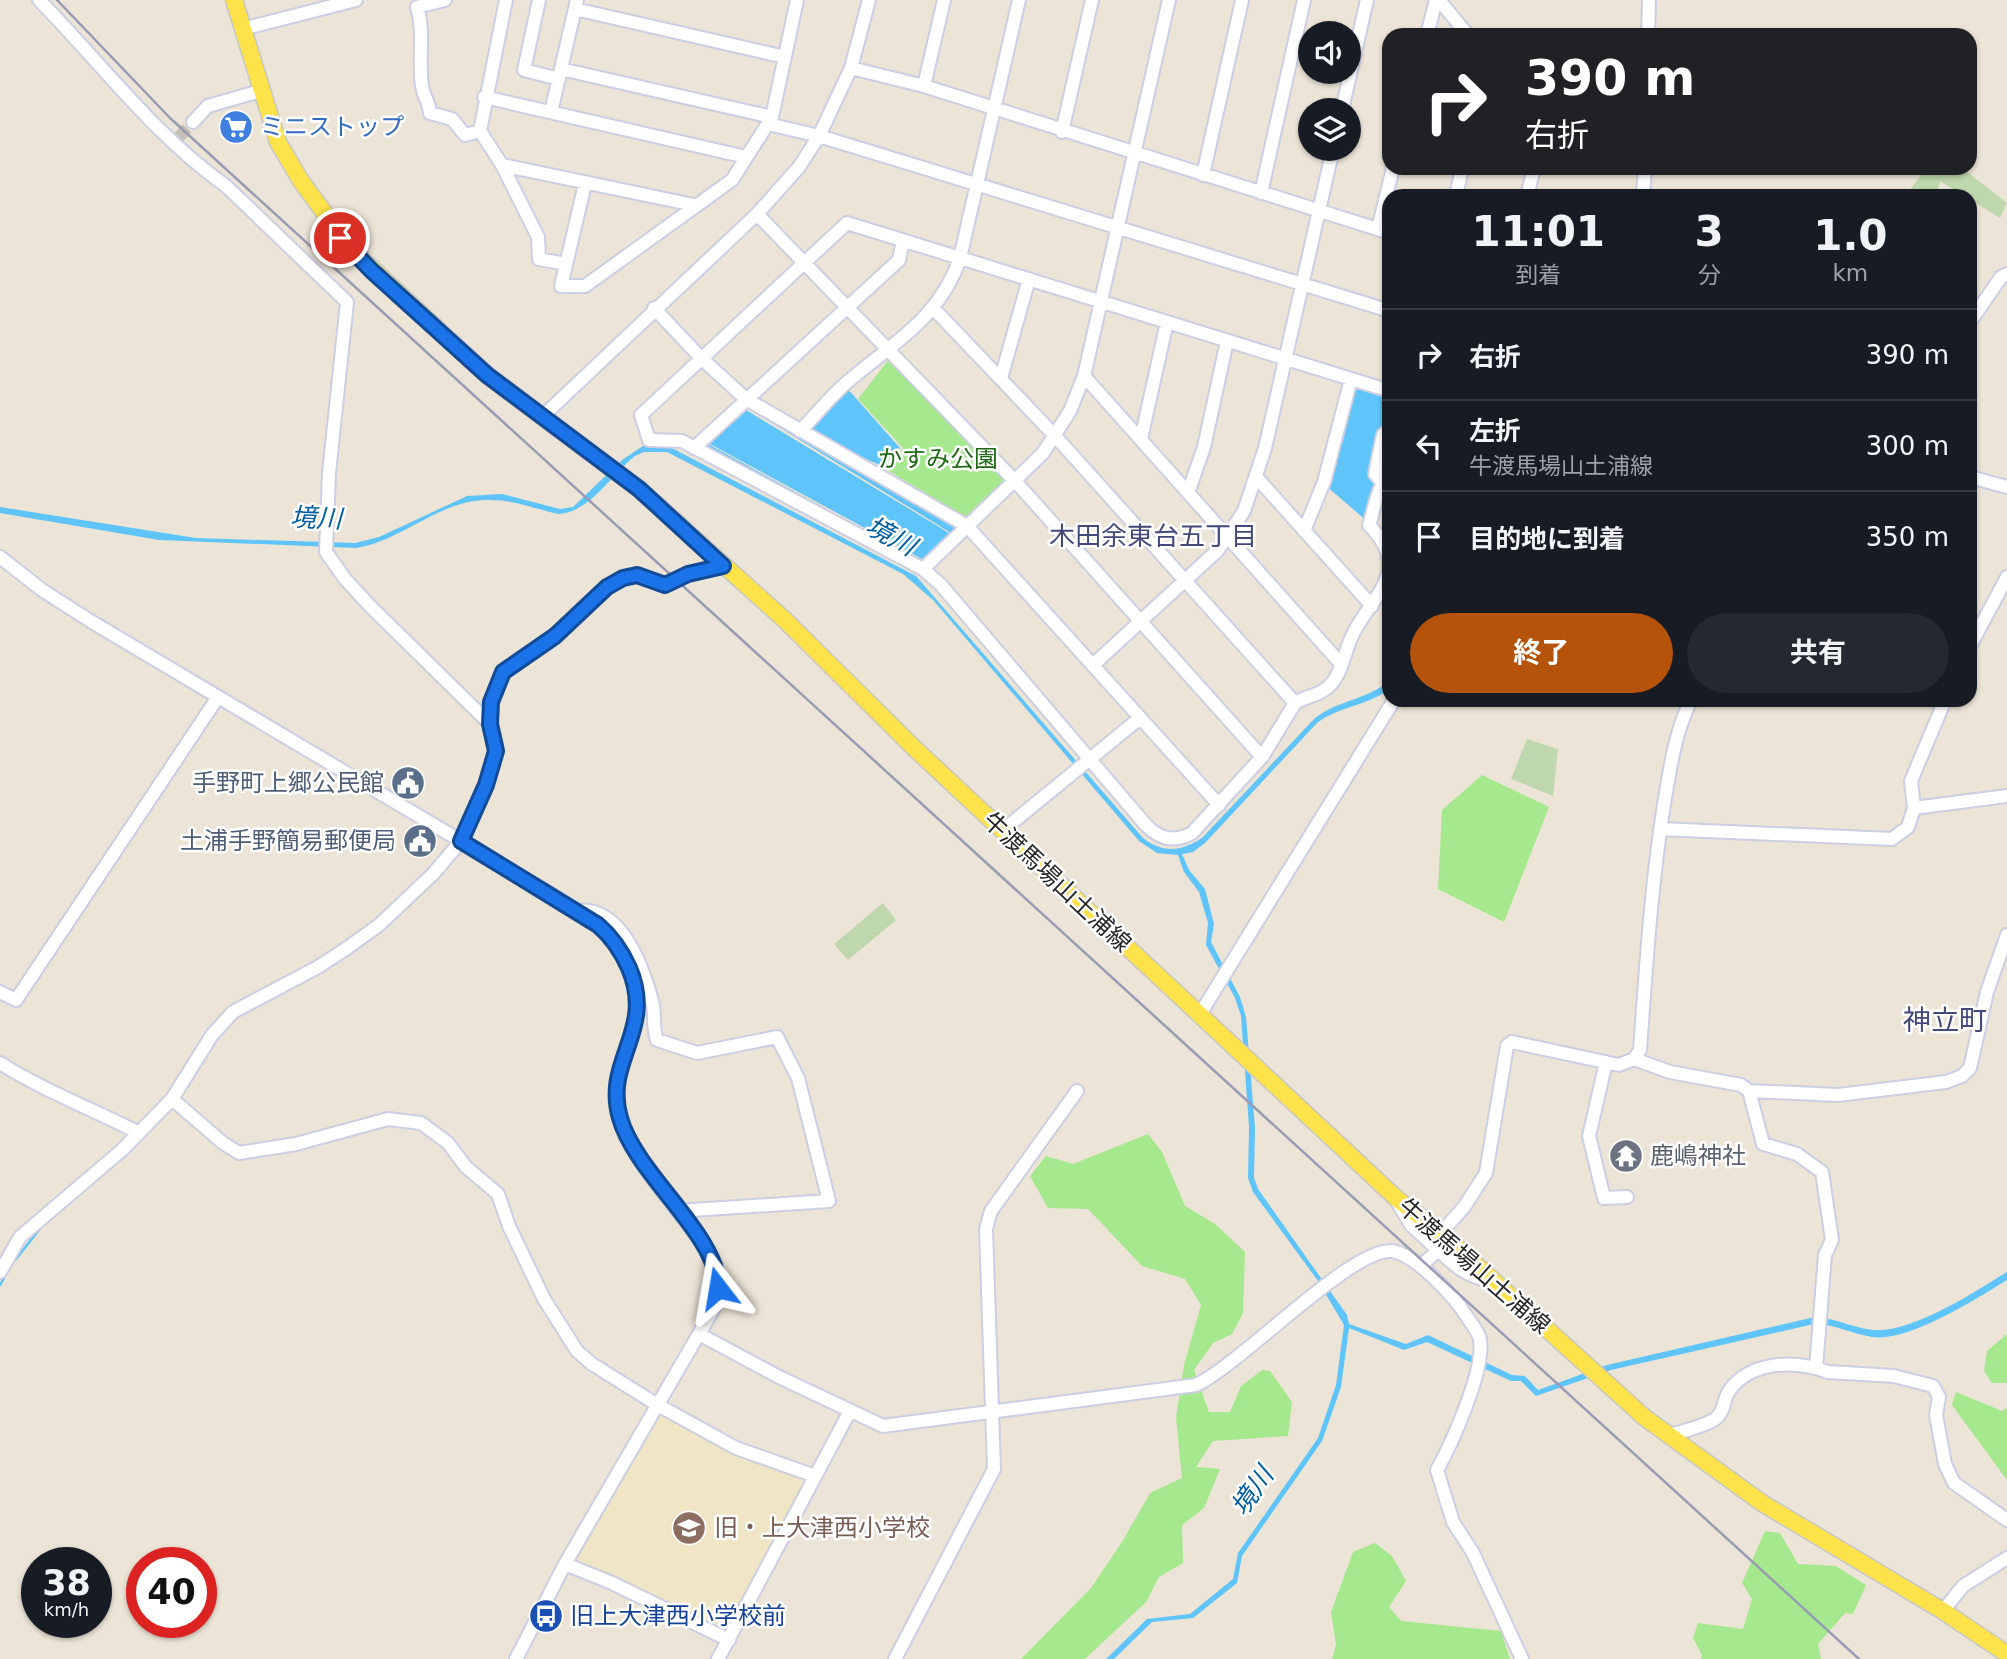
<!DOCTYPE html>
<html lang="ja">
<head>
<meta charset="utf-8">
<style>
	body { margin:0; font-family:"DejaVu Sans","Noto Sans JP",sans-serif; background:#242831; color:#f1f3f6; height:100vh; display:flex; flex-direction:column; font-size:26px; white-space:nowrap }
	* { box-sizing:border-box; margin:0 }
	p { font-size:23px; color:#9ea1a6 }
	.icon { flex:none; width:38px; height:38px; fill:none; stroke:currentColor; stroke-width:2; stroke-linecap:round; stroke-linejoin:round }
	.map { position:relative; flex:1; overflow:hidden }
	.details { position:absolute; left:1382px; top:189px; width:595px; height:518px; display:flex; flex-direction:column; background:#171b24; border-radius:21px; box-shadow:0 2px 5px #0004 }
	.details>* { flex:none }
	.top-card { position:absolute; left:1382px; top:28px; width:595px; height:147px; border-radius:21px; box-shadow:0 2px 5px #0004; background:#202124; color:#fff; overflow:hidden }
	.fabs { position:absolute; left:1298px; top:21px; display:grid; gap:14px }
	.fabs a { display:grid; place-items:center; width:63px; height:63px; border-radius:50%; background:#171b24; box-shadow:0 2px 5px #0004; font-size:35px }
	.speed { position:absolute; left:21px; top:1547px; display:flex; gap:14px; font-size:35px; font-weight:700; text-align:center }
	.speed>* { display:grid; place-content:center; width:91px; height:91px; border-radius:50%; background:#171b24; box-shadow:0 2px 5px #0004; line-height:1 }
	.speed small { font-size:18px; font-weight:400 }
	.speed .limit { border:10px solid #d22; background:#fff; color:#111 }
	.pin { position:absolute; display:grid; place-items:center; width:60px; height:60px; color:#fff; margin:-30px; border:4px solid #fff; border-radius:50%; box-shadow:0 2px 7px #0007 }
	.me { position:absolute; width:77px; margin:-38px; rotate:346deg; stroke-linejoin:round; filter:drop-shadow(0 0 5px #0008) }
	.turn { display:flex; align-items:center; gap:24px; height:147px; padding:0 28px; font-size:32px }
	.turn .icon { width:91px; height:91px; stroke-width:2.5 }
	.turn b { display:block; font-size:49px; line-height:60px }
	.eta { display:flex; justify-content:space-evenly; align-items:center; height:119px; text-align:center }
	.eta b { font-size:42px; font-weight:700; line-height:49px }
	.cta { display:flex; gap:14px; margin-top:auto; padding:14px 28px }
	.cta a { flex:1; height:80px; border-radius:42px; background:#b45309; color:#fff; font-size:28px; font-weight:700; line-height:80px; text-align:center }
	.cta a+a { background:#242831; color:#f1f3f6 }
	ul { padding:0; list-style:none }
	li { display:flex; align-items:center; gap:21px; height:91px; padding:0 28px; border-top:2px solid #363941 }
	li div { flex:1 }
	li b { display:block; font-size:26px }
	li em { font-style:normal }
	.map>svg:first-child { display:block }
	.education { fill:#f0e5c4 }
	.green { fill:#a5e88d }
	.cemetery { fill:#bed7ac }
	.water { fill:#5ec4f9; fill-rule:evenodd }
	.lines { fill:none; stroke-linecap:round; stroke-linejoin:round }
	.stream { stroke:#5ec4f9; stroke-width:2.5 }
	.minor-tunnel { stroke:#c5beb4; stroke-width:12; stroke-dasharray:12 6; stroke-linecap:butt }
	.minor-casing { stroke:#cccee2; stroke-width:16 }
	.major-casing { stroke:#c7c7c7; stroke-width:19 }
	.minor { stroke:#fff; stroke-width:12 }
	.major { stroke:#fde24a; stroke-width:16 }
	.rail { stroke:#999bb4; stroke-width:2.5 }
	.route-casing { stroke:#114b97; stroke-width:18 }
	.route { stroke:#1a73e8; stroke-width:12 }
	.labels { text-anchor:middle; stroke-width:5; stroke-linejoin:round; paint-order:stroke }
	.shop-label { font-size:24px; fill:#366cbe; stroke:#fff; text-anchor:start }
	.park-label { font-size:24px; fill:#1d6912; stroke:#fff }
	.service-label { font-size:24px; fill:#4e5e75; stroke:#fff; text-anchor:end }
	.street-label { font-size:24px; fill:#272727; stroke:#fff }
	.worship-label { font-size:24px; fill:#5b616d; stroke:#fff; text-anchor:start }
	.education-label { font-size:24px; fill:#785e54; stroke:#fff; text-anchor:start }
	.transit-label { font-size:24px; fill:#164399; stroke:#fff; text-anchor:start }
	.water-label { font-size:26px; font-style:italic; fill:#015da1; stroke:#fff }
	.neighbourhood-label { font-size:26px; fill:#44497b; stroke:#fff }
	.quarter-label { font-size:28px; fill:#44497b; stroke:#fff }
</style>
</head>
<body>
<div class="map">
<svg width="2007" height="1659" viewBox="0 0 2007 1659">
	<rect width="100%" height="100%" fill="#ece4d7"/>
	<path class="education" d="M658 1413 798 1472 804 1489 728 1632 723 1634 574 1566Z"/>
	<path class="green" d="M890 358 1006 479 965 517 884 468 903 448 858 399Z
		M1482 775 1549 807 1504 922 1438 889 1442 810Z
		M1148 1134 1162 1152 1185 1206 1215 1224 1245 1252 1243 1313 1232 1334 1213 1343 1194 1370 1209 1412H1230L1241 1386 1262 1370 1270 1371 1292 1402 1288 1436 1213 1441 1196 1467 1220 1469 1204 1508 1182 1525 1183 1563 1159 1577 1146 1602 1085 1659H1021L1091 1588 1122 1542 1150 1493 1182 1478 1176 1418 1184 1365 1201 1305 1185 1279 1142 1266 1088 1209 1048 1208 1030 1176 1046 1156 1073 1164Z
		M2007 1334V1383H1992L1984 1371 1987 1351Z
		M1956 1392 2002 1411 2007 1408V1480L1952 1405Z
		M1765 1531 1780 1533 1798 1564 1836 1566 1866 1585 1853 1614 1845 1613 1818 1644 1821 1659H1701L1702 1655 1693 1638 1698 1623 1743 1629 1752 1599 1742 1583Z
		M1375 1543 1392 1556 1406 1581 1389 1607 1401 1621 1501 1631 1510 1659H1332L1336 1645 1331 1612 1353 1552Z"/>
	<path class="cemetery" d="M1926 168H1962L2007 203 2000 218 1971 200 1970 196H1964L1940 181 1936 196H1920L1910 190Z
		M1527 739 1558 749 1553 796 1511 779Z
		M883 903 896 920 848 960 834 944Z"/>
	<path class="water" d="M1353 382 1389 393C1389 436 1381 480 1368 522L1325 485Z
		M846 387 900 448 882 466 803 431Z
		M747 402 964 527 923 566 697 447ZM746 407 951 533 921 561 708 444Z
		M746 410 949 533 922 559 710 444Z
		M643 446H668L916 576 1143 838C1163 854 1182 851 1202 838L1314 719C1337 700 1367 700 1389 681V689C1368 706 1339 706 1317 723L1205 843 1193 852 1182 854 1189 870 1205 889 1214 924 1211 942 1240 997 1246 1017 1255 1128 1254 1178 1258 1189 1347 1315 1349 1324 1406 1344 1428 1335 1512 1375 1525 1376 1538 1390 1607 1365 1815 1317C1836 1318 1853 1328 1873 1330 1913 1333 1974 1292 2007 1272V1280C1976 1299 1909 1342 1872 1337 1852 1334 1835 1324 1814 1324L1611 1370 1536 1396 1521 1381H1511L1427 1342 1404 1350 1349 1328 1341 1387 1322 1441 1242 1556 1237 1583 1193 1618 1152 1622 1114 1659H1106L1147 1619 1190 1614 1233 1579 1238 1553 1318 1438 1336 1385 1344 1325 1318 1281 1253 1192 1248 1178 1249 1127 1241 1016 1235 998 1206 945 1208 923 1199 892 1184 872 1178 855 1157 853 1139 841 933 600 903 574 667 452H644L635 456C610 475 592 511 559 514 534 509 513 499 486 500 438 501 402 541 356 548L159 540 0 513V507L196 538 355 543 379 537 467 496 502 494 560 509 573 507 622 460Z"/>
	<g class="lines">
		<path class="stream" d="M16 1259 42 1226
			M0 1285 4 1278"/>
		<path class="minor-tunnel" d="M179 137 193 122"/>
		<g class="minor-casing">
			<path id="minor" d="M445 0 417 7C425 32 418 58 422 86 423 95 429 102 430 113L452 119 465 135 480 131
				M506 0 480 131 502 165 694 205
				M539 0 524 70 559 79
				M1439 0 1468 35
				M575 9 785 57
				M242 29 356 0
				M1427 35 1436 0
				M1648 35 1649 0
				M851 68 924 86 1390 233
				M561 69 772 117
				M924 86 944 0
				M484 97 746 157
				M1342 110 1367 0
				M551 112 577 0
				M193 122 208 106 260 91
				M768 124 819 136 1390 311
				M1062 132 1092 0
				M502 165 538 237 539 259 566 264
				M1203 175 1242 0
				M585 184 561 286H585L732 180 772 117 797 0
				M1261 193 1304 0
				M1456 196 1462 168
				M1527 196 1534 168
				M1643 196 1645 168
				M757 214 1015 481 1262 757
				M1378 229 1393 168
				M654 308 701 358 746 399 967 526 1219 805
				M934 309 1056 437 1295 703
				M1970 322 2001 277 2007 274
				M1084 376 1341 664
				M1001 378 1029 279
				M1390 391 847 223 641 415 649 440 682 441 923 569 941 585 1145 824C1159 839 1174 843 1192 833L1262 757 1295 703C1308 695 1321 696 1332 683 1343 670 1345 649 1353 634 1372 595 1414 571 1369 525 1374 510 1375 497 1383 483L1375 474 1383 435 1390 428
				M543 416 757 214 799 167 819 136 851 68 869 0
				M800 431C815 416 829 398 845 384 891 344 939 320 960 258L1019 0
				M1141 439 1167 322
				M694 448 899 260 903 241
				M1970 477 2007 487
				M1258 479 1372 606
				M1188 493 1204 447 1227 341
				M1304 531 1324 482 1351 379
				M0 557 42 590 92 622 567 904C582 915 599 923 611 936 640 969 642 1007 628 1046 620 1070 612 1094 620 1119 637 1174 687 1213 714 1263L718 1280 714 1308 565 1564 516 1659
				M923 569 1043 453 1070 411 1084 376 1169 0
				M1970 646 2007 577
				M1093 665 1218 550 1244 511 1265 448 1333 149
				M490 724 491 702 503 672 555 636 607 588 623 578 637 575 665 585 688 574 723 566
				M1914 808 2007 796
				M1660 829 1892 839 1908 827 1914 808 1911 781 1945 700
				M1002 831 1140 718
				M577 911C621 905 643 967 652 1001 656 1014 652 1027 657 1040L697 1053 777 1037 798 1078 829 1201 677 1211
				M0 992 16 1000 218 697
				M1200 1014 1394 700
				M1634 1059 1670 1072 1741 1085 1749 1091 1838 1095 1946 1082 1962 1076 1970 1068 1987 992 2007 935
				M1606 1062 1589 1136 1604 1198 1627 1197
				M0 1063C44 1091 93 1109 139 1133
				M1749 1091 1763 1144 1797 1154 1822 1172 1832 1240 1825 1255 1816 1368
				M172 1099 223 1143 239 1153 296 1144 388 1119 421 1123 448 1143 466 1167 498 1194 509 1226 544 1299 577 1351 592 1364 656 1404 736 1448 815 1476
				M1396 1200 1411 1225 1438 1250
				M1441 1233 1464 1207 1486 1173 1507 1046 1512 1042 1619 1065 1634 1059 1640 1050C1646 968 1651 886 1664 804 1670 769 1675 732 1691 700
				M1421 1266 1438 1250C1455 1266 1467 1277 1491 1281
				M0 1272 20 1237 122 1150 172 1099 212 1035 233 1012 318 967 347 948 379 925 433 874 461 841 486 785 496 751 490 724 371 607 345 579 326 552 329 473 347 302 226 186C154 135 101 63 39 0
				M699 1334 779 1377 883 1426 1196 1385C1241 1364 1352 1247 1392 1251 1415 1254 1455 1297 1467 1317 1471 1323 1479 1332 1480 1340 1485 1370 1452 1443 1437 1470L1453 1522 1473 1553 1522 1659
				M1669 1435C1683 1431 1703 1427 1715 1419 1725 1412 1723 1400 1729 1391 1751 1360 1795 1360 1828 1372L1894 1376 1933 1386 1939 1397 1936 1415 1945 1464 1954 1483 2007 1520
				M565 1564 612 1583 729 1640
				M1943 1611 1963 1586 2007 1558
				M718 1659 850 1411
				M895 1659 994 1469 986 1229 991 1211 1077 1091"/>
		</g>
		<g class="major-casing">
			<path id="major" d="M234 0 278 142 301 181 351 249 487 375 639 489 786 621 912 746 1396 1198 1441 1233 1644 1417 1762 1503 1943 1611 2007 1654"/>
		</g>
		<use href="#minor" class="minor"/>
		<use href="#major" class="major"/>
		<path class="rail" d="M57 0 170 118 1859 1659"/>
	</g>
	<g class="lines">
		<g class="route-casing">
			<path id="route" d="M340 238 372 271 487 375 639 489 723 566 688 574 665 585 637 575 623 578 607 587 555 636 503 672 491 702 490 724 496 751 486 785 461 841 598 925C612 937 621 950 629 968 656 1031 603 1060 620 1118 636 1175 719 1235 718 1288"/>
		</g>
		<use href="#route" class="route"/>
	</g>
	<defs>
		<g id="supermarket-disc" transform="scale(1.75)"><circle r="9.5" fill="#3f7fe0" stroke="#fff"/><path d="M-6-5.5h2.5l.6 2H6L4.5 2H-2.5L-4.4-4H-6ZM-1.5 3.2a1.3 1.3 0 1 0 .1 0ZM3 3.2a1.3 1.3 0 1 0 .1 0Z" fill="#fff"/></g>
		<g id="civic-disc" transform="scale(1.75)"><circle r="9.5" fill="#5c6f8a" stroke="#fff"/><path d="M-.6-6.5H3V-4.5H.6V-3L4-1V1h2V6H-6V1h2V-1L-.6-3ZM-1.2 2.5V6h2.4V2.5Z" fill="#fff"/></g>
		<g id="temple-disc" transform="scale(1.75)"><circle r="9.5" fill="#6b7280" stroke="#fff"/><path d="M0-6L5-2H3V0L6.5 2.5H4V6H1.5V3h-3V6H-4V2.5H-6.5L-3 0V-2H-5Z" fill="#fff"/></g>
		<g id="school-disc" transform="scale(1.75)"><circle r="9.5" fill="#8d6e63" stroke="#fff"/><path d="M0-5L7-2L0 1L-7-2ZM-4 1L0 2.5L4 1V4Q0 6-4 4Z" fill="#fff"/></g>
		<g id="bus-disc" transform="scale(1.75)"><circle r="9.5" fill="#1a4fb4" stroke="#fff"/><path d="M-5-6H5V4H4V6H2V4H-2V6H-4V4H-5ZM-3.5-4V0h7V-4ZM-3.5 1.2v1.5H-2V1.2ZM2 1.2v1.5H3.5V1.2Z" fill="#fff"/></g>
	</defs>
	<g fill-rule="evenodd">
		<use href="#supermarket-disc" x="236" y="127"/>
		<use href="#civic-disc" x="408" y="783"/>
		<use href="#civic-disc" x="420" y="841"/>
		<use href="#temple-disc" x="1626" y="1156"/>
		<use href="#school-disc" x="689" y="1528"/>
		<use href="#bus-disc" x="546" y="1616"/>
	</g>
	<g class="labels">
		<g class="shop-label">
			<text x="260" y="135">ミニストップ</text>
		</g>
		<g class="park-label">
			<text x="938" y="467">かすみ公園</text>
		</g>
		<g class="service-label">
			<text x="384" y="791">手野町上郷公民館</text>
			<text x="396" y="849">土浦手野簡易郵便局</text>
		</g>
		<g class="street-label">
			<text transform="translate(1057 882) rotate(43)" y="8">牛渡馬場山土浦線</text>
			<text transform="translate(1474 1266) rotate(41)" y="8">牛渡馬場山土浦線</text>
		</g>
		<g class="worship-label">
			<text x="1650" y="1164">鹿嶋神社</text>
		</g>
		<g class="education-label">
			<text x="714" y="1536">旧・上大津西小学校</text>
		</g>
		<g class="transit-label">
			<text x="570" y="1624">旧上大津西小学校前</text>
		</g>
		<g class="water-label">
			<text transform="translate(316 518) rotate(2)" y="9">境川</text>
			<text transform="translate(891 536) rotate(28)" y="9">境川</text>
			<text transform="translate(1252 1491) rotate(-55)" y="9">境川</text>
		</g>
		<g class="neighbourhood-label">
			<text x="1153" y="545">木田余東台五丁目</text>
		</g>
		<g class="quarter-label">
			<text x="1945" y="1030">神立町</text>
		</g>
	</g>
</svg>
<div class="fabs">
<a><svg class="icon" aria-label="sound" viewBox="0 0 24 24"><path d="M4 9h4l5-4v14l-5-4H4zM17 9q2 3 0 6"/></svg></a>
<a><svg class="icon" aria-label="layers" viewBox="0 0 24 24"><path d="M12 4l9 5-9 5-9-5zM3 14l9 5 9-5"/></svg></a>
</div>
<div class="speed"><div>38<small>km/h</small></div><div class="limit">40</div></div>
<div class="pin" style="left:340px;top:238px;background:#d93025"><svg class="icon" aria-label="arrive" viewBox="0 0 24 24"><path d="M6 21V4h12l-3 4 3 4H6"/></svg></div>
<svg class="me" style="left:718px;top:1288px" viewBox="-20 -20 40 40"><path d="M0-17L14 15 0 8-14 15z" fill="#1a73e8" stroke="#fff" stroke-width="4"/></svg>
<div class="top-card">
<div class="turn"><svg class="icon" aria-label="right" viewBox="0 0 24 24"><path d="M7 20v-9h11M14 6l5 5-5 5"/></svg><div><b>390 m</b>右折</div></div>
</div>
<section class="details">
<div class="eta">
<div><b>11:01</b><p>到着</p></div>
<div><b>3</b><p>分</p></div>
<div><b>1.0</b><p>km</p></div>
</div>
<ul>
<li><svg class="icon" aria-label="right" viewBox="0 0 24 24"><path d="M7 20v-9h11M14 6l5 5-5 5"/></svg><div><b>右折</b></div><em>390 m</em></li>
<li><svg class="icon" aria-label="left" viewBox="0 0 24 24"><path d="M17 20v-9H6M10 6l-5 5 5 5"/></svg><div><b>左折</b><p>牛渡馬場山土浦線</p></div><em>300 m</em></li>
<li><svg class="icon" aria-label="arrive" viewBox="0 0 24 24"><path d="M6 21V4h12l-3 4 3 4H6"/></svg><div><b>目的地に到着</b></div><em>350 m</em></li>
</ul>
<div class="cta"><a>終了</a><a>共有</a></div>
</section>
</div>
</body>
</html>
